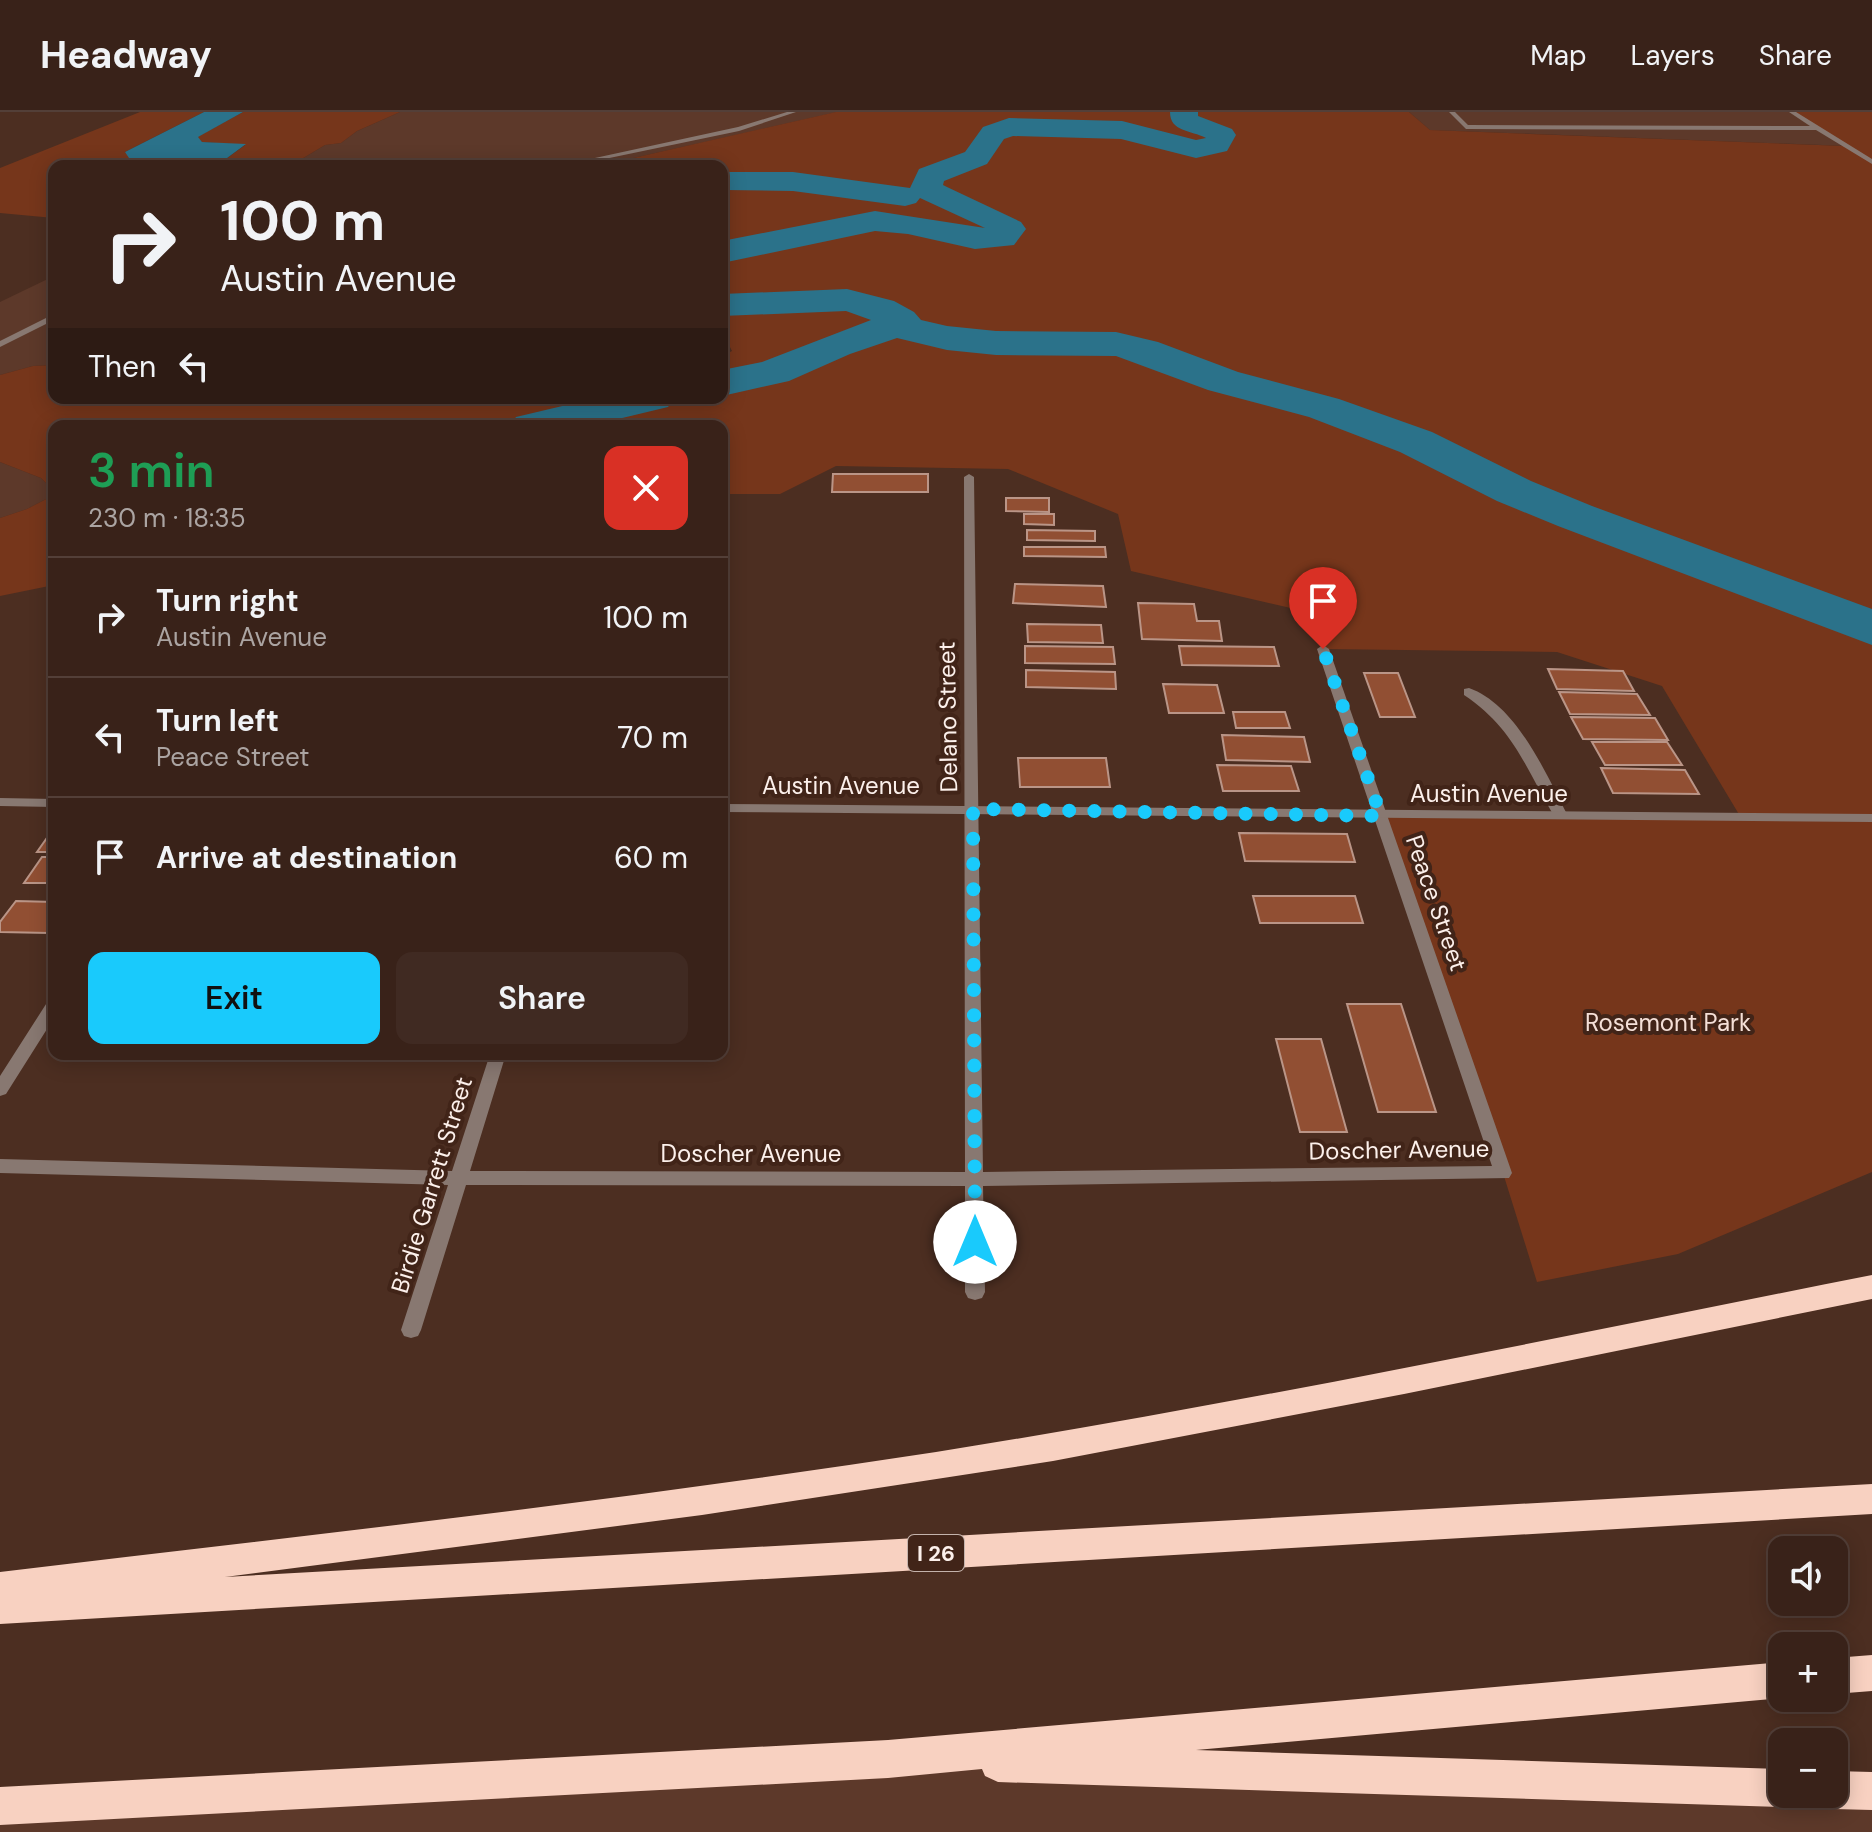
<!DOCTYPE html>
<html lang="en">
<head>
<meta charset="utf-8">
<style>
	body { margin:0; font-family:"DM Sans",sans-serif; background:#402a22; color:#f1f3f6; height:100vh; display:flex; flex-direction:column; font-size:30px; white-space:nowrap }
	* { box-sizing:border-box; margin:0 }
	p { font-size:26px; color:#aba4a2 }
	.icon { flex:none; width:44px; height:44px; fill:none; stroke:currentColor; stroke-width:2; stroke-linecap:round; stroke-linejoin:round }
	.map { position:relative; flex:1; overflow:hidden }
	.side { position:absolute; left:48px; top:308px; width:680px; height:640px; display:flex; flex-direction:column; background:#392219; border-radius:16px; box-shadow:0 4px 20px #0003,0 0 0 2px #533f38 }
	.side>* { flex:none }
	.hud { position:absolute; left:48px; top:48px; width:680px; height:244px; border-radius:16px; box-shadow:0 4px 20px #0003,0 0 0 2px #533f38; background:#392219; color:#f1f3f6; overflow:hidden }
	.controls { position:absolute; left:1768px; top:1424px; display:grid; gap:16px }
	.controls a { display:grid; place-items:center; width:80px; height:80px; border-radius:16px; background:#392219; box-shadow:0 4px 20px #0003,0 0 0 2px #533f38; font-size:40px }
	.pin { position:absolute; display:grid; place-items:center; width:68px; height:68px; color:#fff; margin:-82px -34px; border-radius:50% 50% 50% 0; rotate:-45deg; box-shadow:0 0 8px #0007 }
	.pin .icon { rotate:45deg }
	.me { position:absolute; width:88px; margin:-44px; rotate:0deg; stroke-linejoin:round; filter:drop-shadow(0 0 6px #0008) }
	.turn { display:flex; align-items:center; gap:28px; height:168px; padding:0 40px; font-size:36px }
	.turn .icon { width:104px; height:104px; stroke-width:2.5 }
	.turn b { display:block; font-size:56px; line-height:68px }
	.then { display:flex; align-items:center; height:76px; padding:0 40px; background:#0003; gap:16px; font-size:30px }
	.round { display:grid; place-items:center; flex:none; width:84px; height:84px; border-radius:16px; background:#402a22 }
	.summary { display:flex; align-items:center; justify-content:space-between; height:136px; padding:0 40px }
	h1 { font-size:48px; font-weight:600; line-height:60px; color:#1e9e55 }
	.cta { display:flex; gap:16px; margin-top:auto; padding:16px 40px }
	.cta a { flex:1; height:92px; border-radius:16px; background:#19cafc; color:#111; font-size:32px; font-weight:600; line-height:92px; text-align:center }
	.cta a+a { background:#402a22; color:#f1f3f6 }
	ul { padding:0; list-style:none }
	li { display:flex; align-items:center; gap:24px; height:120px; padding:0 40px; border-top:2px solid #533f38 }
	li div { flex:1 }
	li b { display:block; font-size:30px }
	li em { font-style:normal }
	header { display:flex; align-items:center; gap:48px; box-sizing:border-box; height:112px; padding:0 40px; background:#392219; border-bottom:2px solid #533f38 }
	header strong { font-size:38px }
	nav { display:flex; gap:44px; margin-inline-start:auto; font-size:28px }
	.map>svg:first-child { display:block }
	.built { fill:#5d392a }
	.green { fill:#76361b }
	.water { fill:#2b728a }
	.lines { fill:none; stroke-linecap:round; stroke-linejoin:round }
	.stream { fill:#2b728a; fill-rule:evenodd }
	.river { fill:#2b728a; fill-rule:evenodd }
	.building { fill:#914f33; stroke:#ba9587; stroke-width:2 }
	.service { fill:#887871; fill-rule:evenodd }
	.minor { fill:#887871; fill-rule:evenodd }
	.tertiary { fill:#887871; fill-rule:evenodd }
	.motorway { fill:#f8d1c1; fill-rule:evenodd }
	.route { stroke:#19cafc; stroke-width:14; stroke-dasharray:0 25.2 }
	.labels { text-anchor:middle; stroke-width:8; stroke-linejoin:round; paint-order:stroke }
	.shield { fill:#412418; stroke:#c4b3ac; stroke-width:2 }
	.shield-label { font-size:22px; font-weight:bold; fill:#fcf0eb }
	.street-label { font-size:24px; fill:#fcf0eb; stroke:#412418 }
	.park-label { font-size:24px; fill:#f4dfd7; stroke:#412418 }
</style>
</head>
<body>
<header>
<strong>Headway</strong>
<nav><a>Map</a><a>Layers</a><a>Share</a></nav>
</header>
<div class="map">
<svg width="1872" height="1720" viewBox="0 0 1872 1720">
	<rect width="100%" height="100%" fill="#4c2e21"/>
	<path class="built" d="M400 0H838L598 54H290L325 33 341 31 357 19Z
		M1409 0H1792L1847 34 1430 18Z
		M54 164V253L33 254 0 263V190Z
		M0 350 41 366 54 379V383L27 397 0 406Z
		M888 1647 1782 1682 1872 1679V1720H0V1694Z"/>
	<path class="green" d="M140 0H204L125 40 140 47 219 52 245 33 202 30 197 25 243 0H400L357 19 341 31 325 33 290 54H54V106L0 101V56Z
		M836 0H1409L1430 18 1844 34 1792 0H1872V1060L1678 1142 1537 1170 1503 1061 1381 704H1740L1662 574 1557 540 1323 537 1308 500 1131 459 1118 402 1008 357 836 354 780 382H722V314H54V379L41 366 0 350V263L33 254 54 253V286H722V244L732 239 729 233H722V54H598Z
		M54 383V473L0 484V406L27 397Z"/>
	<path class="water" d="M204 0H243L198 25 202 30 246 32 219 52 129 46 125 40Z"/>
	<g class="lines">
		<path class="stream" d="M1391 325H1397L1872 505V511L1391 329Z"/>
		<path class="river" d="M1170 0H1198V4L1232 17 1236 23 1227 39 1196 46 1121 27 1013 24 1004 27 987 52 944 69 943 73 947 75 1021 110 1026 117 1014 133 975 137 908 122 875 119 722 151V129L875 99 985 116 920 86 916 91 905 94 793 79 725 78H722V60H793L910 76 919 57 965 40 983 15 1009 6 1122 9 1196 28 1206 26C1191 18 1170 20 1170 0Z
			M847 177 894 189 914 200 921 208 947 214 996 219 1116 220 1158 230 1238 260 1339 287 1432 320 1531 369 1592 394 1872 497V533L1558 414 1497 389 1400 340 1309 305 1208 278 1116 244 996 243 947 238 897 226 850 242 789 269 722 284V258L762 250 871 208 846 199 722 204V182Z
			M596 286H675L668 295 589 314H510L516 305Z"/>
	</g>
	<path class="building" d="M833 362H928V380H832Z
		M1006 386H1049V400L1006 399Z
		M1024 402H1054V413L1024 412Z
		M1027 418 1095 419V429L1027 428Z
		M1024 435H1105L1106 445 1024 444Z
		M1015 472 1103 474 1106 495 1013 491Z
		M1138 491 1194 492 1197 509H1219L1222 529 1142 527Z
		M1027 512 1101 513 1103 531 1028 530Z
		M1025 534 1113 535 1115 552 1025 551Z
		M1179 534 1274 535 1279 554 1182 553Z
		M1548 557 1623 559 1634 579 1557 577Z
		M1026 558 1115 560 1116 577 1026 575Z
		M1364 561H1398L1415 605H1380Z
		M1163 572 1217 573 1224 601H1169Z
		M1559 580 1637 582 1650 603 1570 602Z
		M1233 600H1285L1290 616H1236Z
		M1571 605 1655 606 1668 628 1583 627Z
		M1222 623 1304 625 1310 650 1226 648Z
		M1592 630H1667L1682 653H1605Z
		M1018 646H1106L1110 675H1020Z
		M1217 653 1291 654 1299 679H1223Z
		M1601 656 1685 658 1699 682 1613 681Z
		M54 716V740H37Z
		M1239 721 1347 722 1355 750 1245 749Z
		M42 745H54V771H24Z
		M1253 784H1355L1363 811H1260Z
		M16 789 54 790 51 799 54 800V814L49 821 0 820V810Z
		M1347 892H1401L1436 1000H1378Z
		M1276 927H1321L1347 1020H1300Z"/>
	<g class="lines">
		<path class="service" d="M787 0H796L739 19 571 54H558L738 15Z
			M1449 0H1455L1468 13 1810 14 1789 0H1796L1872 47V52L1816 18 1466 17Z
			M54 202V208L0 235V229Z"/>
		<path class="minor" d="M969 362 974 365 983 1060 1492 1054 1317 537 1323 533 1329 537 1512 1061 1509 1066 983 1074 985 1180 982 1186 975 1188 968 1186 965 1180V1074L466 1073 421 1218 418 1224 411 1226 404 1224 401 1218 448 1073 0 1061V1047L452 1059 490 942H506L470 1059 965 1060 964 365Z
			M1469 576C1517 593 1546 662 1568 704L1566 707H1556C1526 658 1515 617 1464 583V577Z
			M54 887V906L6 982 0 984V964L48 889Z"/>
		<path class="tertiary" d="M0 686 54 687V695L0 694Z
			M722 692 1872 702V710L722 700Z"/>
		<path class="motorway" d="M1872 1163V1187L1404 1282 1053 1349 702 1403 225 1465 1872 1372V1402L0 1512V1460C312 1423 625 1388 936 1340 1249 1290 1560 1225 1872 1163Z
			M1872 1543V1579L1834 1582V1546Z
			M1782 1550V1586L1196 1638 1782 1657V1682H1799L1796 1690 1782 1695 998 1670 985 1664 982 1657 888 1666 0 1713V1675L888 1628Z
			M1834 1659 1872 1660V1698L1834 1697 1820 1692 1817 1682H1834Z"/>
	</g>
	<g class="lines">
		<path class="route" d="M975 1130 973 697 1381 704 1323 537"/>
	</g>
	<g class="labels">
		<rect class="shield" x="908" y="1423" width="56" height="36" rx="6"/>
		<g class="shield-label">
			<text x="936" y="1449">I 26</text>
		</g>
		<g class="street-label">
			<text transform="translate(948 605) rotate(-91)" y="8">Delano Street</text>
			<text x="841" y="682">Austin Avenue</text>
			<text x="1489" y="690">Austin Avenue</text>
			<text transform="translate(1436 791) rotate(71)" y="8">Peace Street</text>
			<text transform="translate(1399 1038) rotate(-1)" y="8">Doscher Avenue</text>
			<text x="751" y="1050">Doscher Avenue</text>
			<text transform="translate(432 1073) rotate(-73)" y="8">Birdie Garrett Street</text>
		</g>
		<g class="park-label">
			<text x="1668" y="919">Rosemont Park</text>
		</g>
	</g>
</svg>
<div class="controls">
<a><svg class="icon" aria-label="sound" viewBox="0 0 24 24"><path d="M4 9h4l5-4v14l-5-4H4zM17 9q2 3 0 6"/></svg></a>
<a>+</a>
<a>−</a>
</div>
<div class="pin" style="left:1323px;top:537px;background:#d93025"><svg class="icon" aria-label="arrive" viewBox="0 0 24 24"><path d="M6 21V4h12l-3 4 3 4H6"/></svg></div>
<svg class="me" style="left:975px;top:1130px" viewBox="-20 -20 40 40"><circle r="19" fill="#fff"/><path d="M0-13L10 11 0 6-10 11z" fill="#19cafc"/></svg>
<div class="hud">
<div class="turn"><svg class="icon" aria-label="right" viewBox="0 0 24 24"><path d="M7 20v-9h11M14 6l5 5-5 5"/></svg><div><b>100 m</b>Austin Avenue</div></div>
<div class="then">Then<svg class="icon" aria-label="left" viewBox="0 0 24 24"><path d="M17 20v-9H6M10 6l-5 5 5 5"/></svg></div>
</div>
<section class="side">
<div class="summary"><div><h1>3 min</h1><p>230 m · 18:35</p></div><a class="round" style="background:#d93025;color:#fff"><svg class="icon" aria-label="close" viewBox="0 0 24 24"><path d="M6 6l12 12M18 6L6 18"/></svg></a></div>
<ul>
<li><svg class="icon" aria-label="right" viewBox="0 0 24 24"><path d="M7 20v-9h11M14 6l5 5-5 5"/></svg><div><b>Turn right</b><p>Austin Avenue</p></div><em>100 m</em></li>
<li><svg class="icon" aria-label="left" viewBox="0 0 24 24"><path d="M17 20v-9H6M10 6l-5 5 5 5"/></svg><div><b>Turn left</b><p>Peace Street</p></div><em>70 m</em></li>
<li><svg class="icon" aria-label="arrive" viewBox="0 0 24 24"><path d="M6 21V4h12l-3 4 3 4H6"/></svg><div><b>Arrive at destination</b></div><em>60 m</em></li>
</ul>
<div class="cta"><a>Exit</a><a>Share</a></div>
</section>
</div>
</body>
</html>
